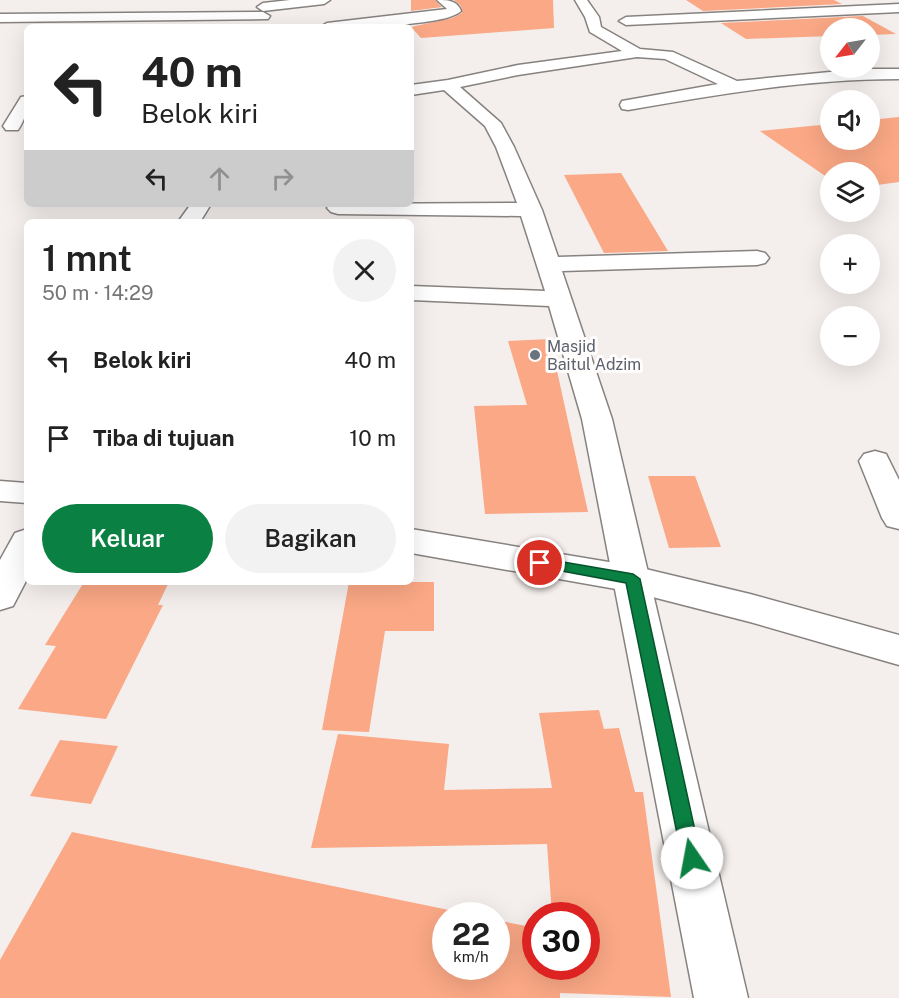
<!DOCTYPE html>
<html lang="id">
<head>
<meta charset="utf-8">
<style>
	body { margin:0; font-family:"Public Sans",sans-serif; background:#f2f2f2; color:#222; height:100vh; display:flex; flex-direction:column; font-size:22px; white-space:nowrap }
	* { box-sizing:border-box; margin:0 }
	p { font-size:20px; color:#767676 }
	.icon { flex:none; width:33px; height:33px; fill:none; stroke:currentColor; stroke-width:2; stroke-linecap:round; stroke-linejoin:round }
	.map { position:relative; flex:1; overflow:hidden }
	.details { position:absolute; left:24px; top:219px; width:390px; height:366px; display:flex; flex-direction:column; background:#fff; border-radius:9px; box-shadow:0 6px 24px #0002 }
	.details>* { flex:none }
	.banner { position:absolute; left:24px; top:24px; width:390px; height:183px; border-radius:9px; box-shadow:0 6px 24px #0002; background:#fff; color:#222; overflow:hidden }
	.needle { width:39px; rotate:239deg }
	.buttons { position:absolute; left:820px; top:18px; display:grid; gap:12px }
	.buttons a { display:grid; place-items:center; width:60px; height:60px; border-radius:50%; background:#fff; box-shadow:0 6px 24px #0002; font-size:30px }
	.speed { position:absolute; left:432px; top:902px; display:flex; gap:12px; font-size:30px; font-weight:700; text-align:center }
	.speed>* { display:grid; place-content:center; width:78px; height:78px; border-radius:50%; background:#fff; box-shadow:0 6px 24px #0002; line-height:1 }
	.speed small { font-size:15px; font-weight:400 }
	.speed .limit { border:9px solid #d22; background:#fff; color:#111 }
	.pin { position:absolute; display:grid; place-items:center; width:51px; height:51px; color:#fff; margin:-26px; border:3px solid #fff; border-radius:50%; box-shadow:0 2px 6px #0007 }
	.me { position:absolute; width:66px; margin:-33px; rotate:348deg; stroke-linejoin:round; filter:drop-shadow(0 0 4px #0008) }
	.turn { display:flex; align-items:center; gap:21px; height:126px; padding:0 18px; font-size:27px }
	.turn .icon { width:78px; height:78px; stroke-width:2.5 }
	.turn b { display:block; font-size:42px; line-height:51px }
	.lanes { display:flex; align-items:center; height:57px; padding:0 18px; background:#0003; justify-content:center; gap:30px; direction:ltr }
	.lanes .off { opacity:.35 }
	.round { display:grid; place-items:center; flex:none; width:63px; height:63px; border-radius:32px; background:#f2f2f2 }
	.head { display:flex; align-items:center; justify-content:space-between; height:102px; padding:0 18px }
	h1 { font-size:36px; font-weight:600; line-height:45px }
	.action { display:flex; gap:12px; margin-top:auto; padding:12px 18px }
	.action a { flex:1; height:69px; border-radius:36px; background:#0b8043; color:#fff; font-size:24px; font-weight:600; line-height:69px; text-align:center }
	.action a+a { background:#f2f2f2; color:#222 }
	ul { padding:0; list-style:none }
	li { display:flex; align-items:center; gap:18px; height:78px; padding:0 18px }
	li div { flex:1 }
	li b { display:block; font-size:22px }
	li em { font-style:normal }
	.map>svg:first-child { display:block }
	.building { fill:#faa885 }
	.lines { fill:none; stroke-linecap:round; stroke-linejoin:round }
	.minor-casing { stroke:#87827f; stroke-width:3 }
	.highway-casing { stroke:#87827f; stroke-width:3 }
	.minor { fill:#fff; fill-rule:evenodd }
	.highway { fill:#fff; fill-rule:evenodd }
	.route { fill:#0b8043; stroke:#07532c; stroke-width:1.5 }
	.worship-dot { fill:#6b7280; stroke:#fffcfc; stroke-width:2 }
	.labels { text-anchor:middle; stroke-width:6; stroke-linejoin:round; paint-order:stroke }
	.worship-label { font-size:16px; fill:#5b616d; stroke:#fffcfc; text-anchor:start }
</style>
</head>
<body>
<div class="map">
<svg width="899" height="998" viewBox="0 0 899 998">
	<rect width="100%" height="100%" fill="#f4eeec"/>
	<path class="building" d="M411 0H435L442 7 411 11Z
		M454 0H553L554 28 421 38 411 27 452 18 462 13 461 6Z
		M686 0H834L842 4 703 11Z
		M863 16 896 34 870 35V28H831V36L746 39 721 23Z
		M899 117V182L870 186V172H831V180L760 131 831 124V140H870V120Z
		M621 173 668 251 604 253 564 175Z
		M550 339 588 512 485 514 474 406 527 405 508 341Z
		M648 476H695L721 547 669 548Z
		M84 582H169L158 605H163L106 719 18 709 56 646 45 645Z
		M349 582H434V631H385L369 732 322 730Z
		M599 710 604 729 619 728 635 792H643L671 997 560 993V998H0V960L72 832 473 915H446V966H496V920L536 928V966H586V915H552L547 844 311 848 338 734 449 744 444 790 552 788 539 713Z
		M60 740 118 746 91 804 30 796Z"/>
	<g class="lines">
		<g class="minor-casing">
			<path id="minor" d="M290 0H330L324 4 263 11 257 7 263 3Z
				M437 0C447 0 457 0 461 11 445 27 346 27 320 27L327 23 447 9Z
				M575 0H587L599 17 601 27 640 49 673 52 737 81 861 69H899V79C808 79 718 94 628 110L622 109 620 105 622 101 718 84 665 59 637 57 518 75 460 87 501 123 514 147 542 210 558 257 757 251 765 253 769 258 765 263 757 265 562 271 612 419 748 998H694L582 419 549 306 411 300V286L545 291 521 216 338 214 331 212 327 208 330 204 517 203 496 147 485 126 444 90 411 95V85L448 80 518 65 622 51 590 32 585 17Z
				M899 4V12L626 25 619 21 626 17Z
				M263 12 270 16 268 19 0 22V14Z
				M27 96C27 110 26 118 18 130H6L3 126 21 97Z
				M191 204H211L200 222H178Z
				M875 451 886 454 899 480V529L887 526 882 518 859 461 864 454Z
				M27 529V579L13 606 0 610V560L15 533Z"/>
		</g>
		<g class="highway-casing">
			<path id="highway" d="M0 481 27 483V503L0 501Z
				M411 529 633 566 750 594 899 635V665L750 622 633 592 411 553Z"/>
		</g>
		<use href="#minor" class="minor"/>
		<use href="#highway" class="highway"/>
	</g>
	<path class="route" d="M540 558 633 574 640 579 701 858 698 865 692 867 685 865 682 858 626 583 535 566 532 563Z"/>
	<circle class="worship-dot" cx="535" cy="355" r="6"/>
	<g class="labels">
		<g class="worship-label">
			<text x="547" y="352">Masjid<tspan x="547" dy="18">Baitul Adzim</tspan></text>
		</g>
	</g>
</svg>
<div class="buttons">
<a><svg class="needle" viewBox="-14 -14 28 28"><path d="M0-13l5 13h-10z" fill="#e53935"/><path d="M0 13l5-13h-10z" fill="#767676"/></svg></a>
<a><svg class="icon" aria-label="sound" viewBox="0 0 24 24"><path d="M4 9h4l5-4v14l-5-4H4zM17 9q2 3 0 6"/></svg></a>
<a><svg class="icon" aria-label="layers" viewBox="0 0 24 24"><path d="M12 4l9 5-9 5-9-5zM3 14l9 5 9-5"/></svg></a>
<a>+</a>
<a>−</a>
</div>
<div class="speed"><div>22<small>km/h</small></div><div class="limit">30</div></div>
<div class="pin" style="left:540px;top:563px;background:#d93025"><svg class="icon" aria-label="arrive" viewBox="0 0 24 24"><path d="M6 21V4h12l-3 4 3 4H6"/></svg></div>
<svg class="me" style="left:692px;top:858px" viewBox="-20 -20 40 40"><circle r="19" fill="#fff"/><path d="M0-13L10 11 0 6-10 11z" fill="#0b8043"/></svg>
<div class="banner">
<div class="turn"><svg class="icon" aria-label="left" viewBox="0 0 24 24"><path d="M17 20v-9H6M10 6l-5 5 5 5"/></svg><div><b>40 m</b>Belok kiri</div></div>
<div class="lanes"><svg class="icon" aria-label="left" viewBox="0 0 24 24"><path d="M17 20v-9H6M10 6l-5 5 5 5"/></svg><svg class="icon off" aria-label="ahead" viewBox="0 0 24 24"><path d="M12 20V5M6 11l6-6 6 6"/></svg><svg class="icon off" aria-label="right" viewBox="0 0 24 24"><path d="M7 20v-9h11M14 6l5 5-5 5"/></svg></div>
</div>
<section class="details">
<div class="head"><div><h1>1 mnt</h1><p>50 m · 14:29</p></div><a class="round"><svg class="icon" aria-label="close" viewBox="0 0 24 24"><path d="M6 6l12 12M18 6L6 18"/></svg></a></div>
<ul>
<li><svg class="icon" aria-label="left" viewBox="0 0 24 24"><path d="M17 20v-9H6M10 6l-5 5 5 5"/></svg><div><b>Belok kiri</b></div><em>40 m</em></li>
<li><svg class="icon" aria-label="arrive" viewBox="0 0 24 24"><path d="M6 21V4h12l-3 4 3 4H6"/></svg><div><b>Tiba di tujuan</b></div><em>10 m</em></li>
</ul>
<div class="action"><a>Keluar</a><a>Bagikan</a></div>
</section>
</div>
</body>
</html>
